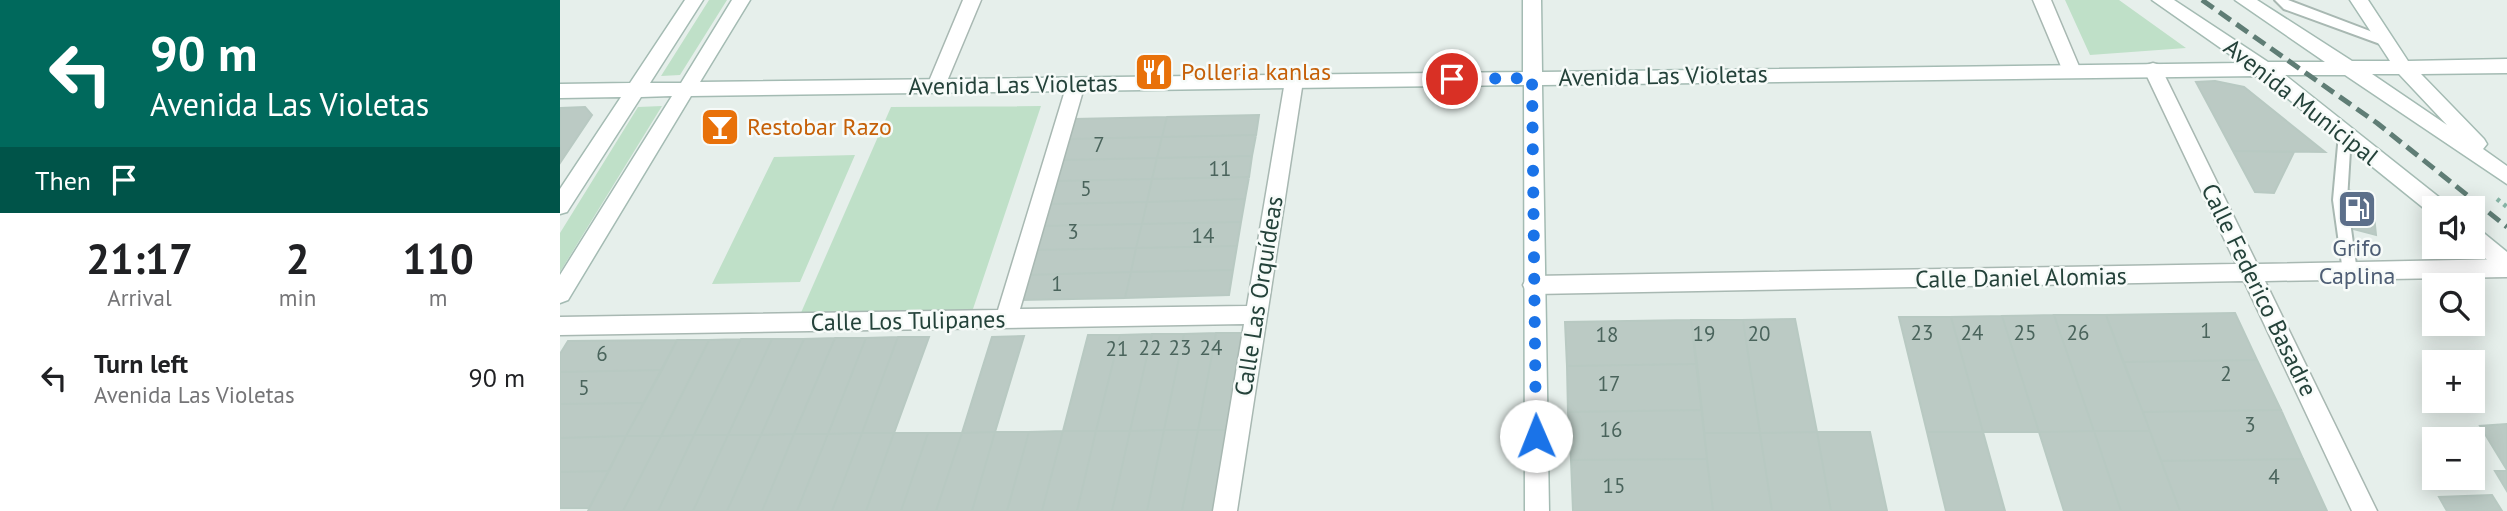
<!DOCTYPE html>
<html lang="en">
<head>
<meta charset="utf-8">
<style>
	body { margin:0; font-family:"PT Sans",sans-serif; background:#f2f2f2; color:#202124; height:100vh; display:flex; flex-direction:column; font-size:26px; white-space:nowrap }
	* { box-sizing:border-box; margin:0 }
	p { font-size:23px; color:#757577 }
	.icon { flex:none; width:38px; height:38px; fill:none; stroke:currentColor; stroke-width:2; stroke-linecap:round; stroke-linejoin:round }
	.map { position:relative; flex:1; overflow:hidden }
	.sheet { display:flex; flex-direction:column; background:#fff; width:560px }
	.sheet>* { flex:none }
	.hud { background:#00695c; color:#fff; overflow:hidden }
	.fabs { position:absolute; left:1862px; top:196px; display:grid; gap:14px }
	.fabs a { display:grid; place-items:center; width:63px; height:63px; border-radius:0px; background:#fff; box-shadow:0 4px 18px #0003; font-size:35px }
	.pin { position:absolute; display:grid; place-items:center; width:60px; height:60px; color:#fff; margin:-30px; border:4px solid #fff; border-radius:50%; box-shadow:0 2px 7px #0007 }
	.me { position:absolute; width:77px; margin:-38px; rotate:359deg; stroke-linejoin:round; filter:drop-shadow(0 0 5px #0008) }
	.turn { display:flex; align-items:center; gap:24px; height:147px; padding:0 35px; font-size:32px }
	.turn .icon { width:91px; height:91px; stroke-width:2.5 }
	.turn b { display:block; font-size:49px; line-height:60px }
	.then { display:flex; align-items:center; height:66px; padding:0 35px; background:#0003; gap:14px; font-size:26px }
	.eta { display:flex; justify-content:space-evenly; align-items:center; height:119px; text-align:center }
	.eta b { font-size:42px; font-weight:600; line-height:49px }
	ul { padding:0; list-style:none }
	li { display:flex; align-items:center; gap:21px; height:91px; padding:0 35px }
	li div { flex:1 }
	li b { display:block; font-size:26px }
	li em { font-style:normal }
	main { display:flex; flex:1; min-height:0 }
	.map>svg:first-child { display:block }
	.green { fill:#bfe0c8 }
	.building { fill:#bbcac4; stroke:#b8c9c2; stroke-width:2 }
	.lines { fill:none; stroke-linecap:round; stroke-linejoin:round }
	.lane-casing { stroke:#a8b8b2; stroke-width:4 }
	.street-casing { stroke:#a8b8b2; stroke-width:3 }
	.secondary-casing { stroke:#a4bbb3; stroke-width:3 }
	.path { stroke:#86b3a5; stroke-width:4.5; stroke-dasharray:3.5 5; stroke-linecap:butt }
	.lane { fill:#fff; fill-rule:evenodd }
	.street { fill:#fff; fill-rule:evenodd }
	.secondary { fill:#fff; fill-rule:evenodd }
	.rail { stroke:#5f7d75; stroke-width:5; stroke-dasharray:14 7; stroke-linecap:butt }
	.route { stroke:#1a73e8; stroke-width:12; stroke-dasharray:0 21.6 }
	.labels { text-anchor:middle; stroke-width:5; stroke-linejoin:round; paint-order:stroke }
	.number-label { font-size:21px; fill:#4a645c }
	.food-label { font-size:24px; fill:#c56008; stroke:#f7fbf9; text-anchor:start }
	.street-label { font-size:24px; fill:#24423a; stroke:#f7fbf9 }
	.service-label { font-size:24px; fill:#4e5e75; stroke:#f7fbf9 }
</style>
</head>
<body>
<main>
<section class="sheet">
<div class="hud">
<div class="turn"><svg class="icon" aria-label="left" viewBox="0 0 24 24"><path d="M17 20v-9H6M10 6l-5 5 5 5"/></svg><div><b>90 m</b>Avenida Las Violetas</div></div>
<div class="then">Then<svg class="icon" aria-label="arrive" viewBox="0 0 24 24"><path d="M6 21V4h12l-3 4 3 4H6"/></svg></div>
</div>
<div class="eta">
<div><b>21:17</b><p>Arrival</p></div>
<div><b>2</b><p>min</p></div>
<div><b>110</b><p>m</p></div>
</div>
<ul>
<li><svg class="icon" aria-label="left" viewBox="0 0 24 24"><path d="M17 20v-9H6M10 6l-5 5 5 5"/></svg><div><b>Turn left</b><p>Avenida Las Violetas</p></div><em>90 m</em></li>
</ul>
</section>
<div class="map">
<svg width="1947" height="511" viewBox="0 0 1947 511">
	<rect width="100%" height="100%" fill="#e6efeb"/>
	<path class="green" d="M149 0H167L120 75 101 76Z
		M1505 0H1559L1626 48 1530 55Z
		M102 106 0 272V233L78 107Z
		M481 106 412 312 240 315 331 107Z
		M295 155 240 282 152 284 214 157Z"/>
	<path class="building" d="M1655 81 1684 87 1765 152 1673 151 1636 82Z
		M25 107 32 115 0 163V108Z
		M699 115 696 135 602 137 607 117Z
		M607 117 602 137 508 139 514 119Z
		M696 135 692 156 597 158 602 137Z
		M602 137 597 158 502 160 508 139Z
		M1673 151 1734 152 1714 193 1695 192Z
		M692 156 689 177 592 179 597 158Z
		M597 158 592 179 495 181 502 160Z
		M689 177 685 199 587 202 592 179Z
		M592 179 587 202 489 204 495 181Z
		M1775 187 1812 196 1816 235 1778 225Z
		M685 199 681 222 582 224 587 202Z
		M587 202 582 224 482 226 489 204Z
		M681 222 677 246 576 248 582 224Z
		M582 224 576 248 475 250 482 226Z
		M677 246 673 270 571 272 576 248Z
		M576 248 571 272 467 275 475 250Z
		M673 270 669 295 565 298 571 272Z
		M571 272 565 298 460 300 467 275Z
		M1675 313 1697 360 1563 362 1546 315Z
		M1494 315H1546L1590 431H1534Z
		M1494 315 1534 431 1479 432 1442 316Z
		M1442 316 1479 432H1423L1391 317Z
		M1339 317H1391L1423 432H1367Z
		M1235 319 1257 432 1200 433 1183 320Z
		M1131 320H1183L1200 433H1144Z
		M1131 320 1137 364 1007 366 1005 322Z
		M656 333 638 430H604L624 334Z
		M656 333H687L671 430H638Z
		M592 334 570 431H536L560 335Z
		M592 334H624L604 430 570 431Z
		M528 335H560L536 431H503Z
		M464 336 435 432 402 433 432 337Z
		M338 337 302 433 268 434 306 338Z
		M338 337H369L334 433H302Z
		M275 338 234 434 201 435 244 339Z
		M275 338H306L268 434H234Z
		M181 339 134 435 101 436 149 340Z
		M181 339H212L168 435H134Z
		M212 339H244L201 435H168Z
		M117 340 102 370 0 372V354L8 341Z
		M117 340H149L101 436H66Z
		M1697 360 1721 410 1583 412 1563 362Z
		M1137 364 1142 410 1008 412 1007 366Z
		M102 370 84 403 0 404V372Z
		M84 403 66 436 0 438V404Z
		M1142 410 1147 459 1011 460 1008 412Z
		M1721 410 1743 459 1601 461 1583 412Z
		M1947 424V470L1920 426Z
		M604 430H638L622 511H587Z
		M604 430 587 511H552L570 431Z
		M638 430H671L658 511H622Z
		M503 431H536L517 511H482Z
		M503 431 482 511H447L469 432Z
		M536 431H570L552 511H517Z
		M1534 431H1590L1620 511H1561Z
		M1534 431 1561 511H1504L1479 432Z
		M435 432H469L447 511H412Z
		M435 432 412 511H376L402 433Z
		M1257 432H1310L1327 511H1271Z
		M1257 432 1271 511H1212L1200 433Z
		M1367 432H1423L1445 511H1386Z
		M302 433H334L306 511H272Z
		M302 433 272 511H237L268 434Z
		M334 433H368L341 511H306Z
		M368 433H402L376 511H341Z
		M1144 433H1200L1212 511H1153Z
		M234 434H268L237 511H202Z
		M234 434 202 511H167L201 435Z
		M134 435H168L133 511H98Z
		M134 435 98 511H63L101 436Z
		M168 435H201L167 511H133Z
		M66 436H101L63 511H28Z
		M66 436 49 471 0 472V438Z
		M1147 459 1153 511H1013L1011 460Z
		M1743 459 1767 511H1620L1601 461Z
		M49 471 29 508H0V472Z
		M1935 471H1947V491Z
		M1932 495 1942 511H1887L1879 497Z"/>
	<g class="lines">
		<g class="lane-casing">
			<path id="lane" d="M1715 0H1728L1831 39 1833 42 1827 46 1823 45 1724 9Z
				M1785 129 1791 134 1787 200 1797 272 1795 276H1785L1783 272 1773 200 1779 134Z"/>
		</g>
		<g class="street-casing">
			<path id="street" d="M403 0H421L385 86 383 91H369L367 86Z
				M1473 0H1491L1521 71 1519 76H1505Z
				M1593 63 1600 65 1602 70 1697 264 1947 259V277L1705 281 1817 511H1792L1684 281 974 294 966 291 963 285 966 279 974 276 1676 264 1584 70 1586 65Z
				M734 74 741 76 743 81 677 511H653L684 324 0 335V317L438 310 507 84 509 79H523L525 84 460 309 687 306 725 81 727 76Z"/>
		</g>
		<g class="secondary-casing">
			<path id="secondary" d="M125 0H143L90 83H121L172 0H190L140 82 963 72V0H981L982 72 1682 63 1592 0H1614L1708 62H1765L1675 0H1697L1792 61H1830L1790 0H1808L1848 61 1947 59V73L1861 74 1924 139 1927 144 1923 149 1947 166V184L1785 75H1725L1885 202 1888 208H1874V215L1871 214 1700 76 982 85 989 511H965L964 85 131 96 8 300 0 303V275L112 96 81 97 7 212 0 214V189L61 97 0 98V84L70 83ZM1812 74H1839L1887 125Z
				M1913 228 1920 230 1947 252V273L1940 270 1911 247Z"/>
		</g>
		<path class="path" d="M1937 199 1947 207"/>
		<use href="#lane" class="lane"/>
		<use href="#street" class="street"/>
		<use href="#secondary" class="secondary"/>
		<path class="rail" d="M1642 0 1817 123 1947 227"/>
	</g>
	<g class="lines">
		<path class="route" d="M892 79 972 78 976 436"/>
	</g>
	<defs>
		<g id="restaurant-square" transform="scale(2.0125)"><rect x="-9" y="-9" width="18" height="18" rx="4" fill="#e8710a" stroke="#f7fbf9"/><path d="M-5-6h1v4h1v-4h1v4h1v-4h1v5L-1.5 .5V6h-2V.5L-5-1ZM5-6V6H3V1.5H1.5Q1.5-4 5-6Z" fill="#fff"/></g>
		<g id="bar-square" transform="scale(2.0125)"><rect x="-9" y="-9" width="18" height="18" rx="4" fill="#e8710a" stroke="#f7fbf9"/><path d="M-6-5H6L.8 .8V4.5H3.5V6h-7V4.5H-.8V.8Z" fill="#fff"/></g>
		<g id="fuel-square" transform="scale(2.0125)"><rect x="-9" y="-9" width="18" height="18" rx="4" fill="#5c6f8a" stroke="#f7fbf9"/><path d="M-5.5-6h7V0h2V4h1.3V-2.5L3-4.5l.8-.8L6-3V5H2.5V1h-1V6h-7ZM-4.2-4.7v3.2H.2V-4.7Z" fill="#fff"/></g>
	</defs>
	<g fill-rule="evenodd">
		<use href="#restaurant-square" x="594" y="72"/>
		<use href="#bar-square" x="160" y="127"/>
		<use href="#fuel-square" x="1797" y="209"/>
	</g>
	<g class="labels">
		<g class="number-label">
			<text x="539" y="152">7</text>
			<text x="660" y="176">11</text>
			<text x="526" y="196">5</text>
			<text x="513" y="239">3</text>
			<text x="643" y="243">14</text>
			<text x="497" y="291">1</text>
			<text x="1646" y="338">1</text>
			<text x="1362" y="340">23</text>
			<text x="1412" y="340">24</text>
			<text x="1465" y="340">25</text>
			<text x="1518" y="340">26</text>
			<text x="1144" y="341">19</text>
			<text x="1199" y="341">20</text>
			<text x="1047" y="342">18</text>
			<text x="590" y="355">22</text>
			<text x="620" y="355">23</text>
			<text x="651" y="355">24</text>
			<text x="557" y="356">21</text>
			<text x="42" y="361">6</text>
			<text x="1666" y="381">2</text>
			<text x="1049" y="391">17</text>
			<text x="24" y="395">5</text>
			<text x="1690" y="432">3</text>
			<text x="1051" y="437">16</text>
			<text x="1714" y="484">4</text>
			<text x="1054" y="493">15</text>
		</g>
		<g class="food-label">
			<text x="621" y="80">Polleria kanlas</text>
			<text x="187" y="135">Restobar Razo</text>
		</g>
		<g class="street-label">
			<text transform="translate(1103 76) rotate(-1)" y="8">Avenida Las Violetas</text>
			<text transform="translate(453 85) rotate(-1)" y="8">Avenida Las Violetas</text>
			<text transform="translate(1741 102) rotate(38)" y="8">Avenida Municipal</text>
			<text transform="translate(1461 278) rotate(-1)" y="8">Calle Daniel Alomias</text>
			<text transform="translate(1699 290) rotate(64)" y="8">Calle Federico Basadre</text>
			<text transform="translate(699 296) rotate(-81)" y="8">Calle Las Orquídeas</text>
			<text transform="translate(348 321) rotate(-1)" y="8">Calle Los Tulipanes</text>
		</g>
		<g class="service-label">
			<text x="1797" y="256">Grifo<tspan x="1797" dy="28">Caplina</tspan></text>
		</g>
	</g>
</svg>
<div class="fabs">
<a><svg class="icon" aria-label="sound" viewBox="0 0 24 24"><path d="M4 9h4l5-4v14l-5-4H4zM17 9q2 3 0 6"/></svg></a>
<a><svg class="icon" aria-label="search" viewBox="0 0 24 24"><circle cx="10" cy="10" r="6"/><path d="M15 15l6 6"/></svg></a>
<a>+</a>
<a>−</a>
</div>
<div class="pin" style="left:892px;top:79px;background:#d93025"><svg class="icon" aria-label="arrive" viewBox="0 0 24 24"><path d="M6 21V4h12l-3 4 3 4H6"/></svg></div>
<svg class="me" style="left:976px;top:436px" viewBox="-20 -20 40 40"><circle r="19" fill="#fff"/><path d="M0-13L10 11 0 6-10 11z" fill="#1a73e8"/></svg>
</div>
</main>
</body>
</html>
